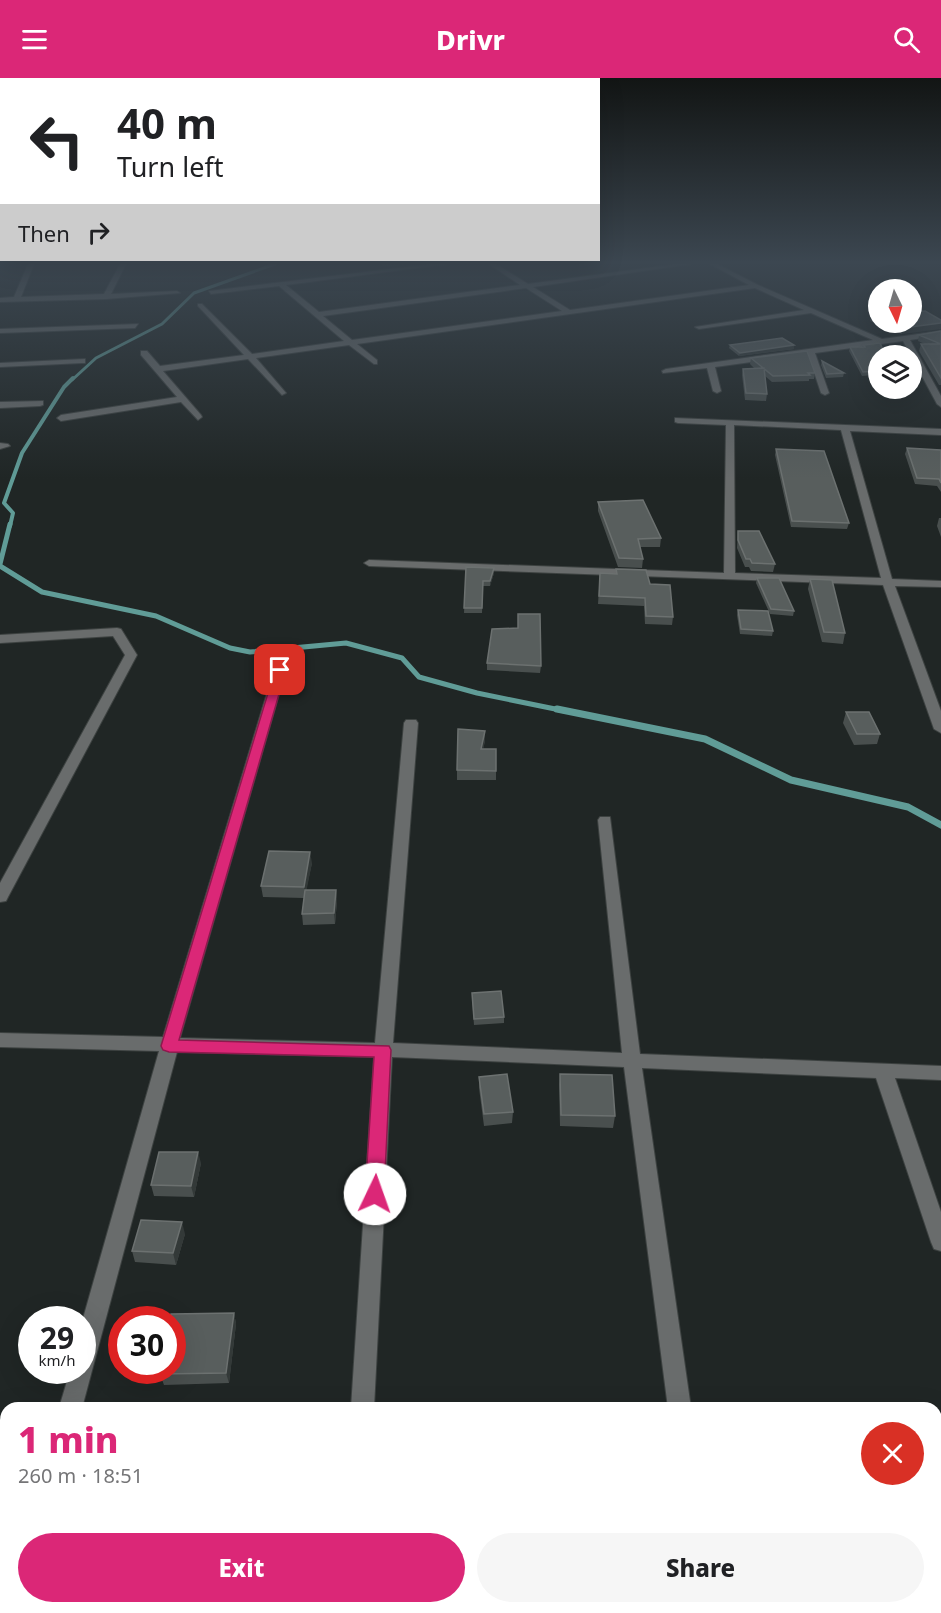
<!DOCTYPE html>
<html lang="en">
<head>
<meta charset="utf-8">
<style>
	body { margin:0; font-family:"Noto Sans",sans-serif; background:#f6f6f6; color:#202124; height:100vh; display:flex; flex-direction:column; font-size:22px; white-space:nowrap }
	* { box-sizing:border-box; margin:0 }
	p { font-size:20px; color:#757577 }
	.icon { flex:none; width:33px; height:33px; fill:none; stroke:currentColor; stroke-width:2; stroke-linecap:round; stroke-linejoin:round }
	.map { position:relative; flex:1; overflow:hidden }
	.drawer { position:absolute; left:0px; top:1324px; width:942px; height:212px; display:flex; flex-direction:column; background:#fff; border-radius:18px 18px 0 0; box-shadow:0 6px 24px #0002 }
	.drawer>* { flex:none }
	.guide { position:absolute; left:0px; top:0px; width:600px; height:183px; box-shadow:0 6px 24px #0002; background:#fff; color:#202124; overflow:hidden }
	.needle { width:39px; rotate:175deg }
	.tools { position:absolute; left:868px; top:201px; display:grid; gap:12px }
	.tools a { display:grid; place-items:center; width:54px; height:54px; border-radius:50%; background:#fff; box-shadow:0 6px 24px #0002; font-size:30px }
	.speed { position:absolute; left:18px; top:1228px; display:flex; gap:12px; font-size:30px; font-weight:700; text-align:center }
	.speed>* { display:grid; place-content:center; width:78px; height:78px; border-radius:50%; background:#fff; box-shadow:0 6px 24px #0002; line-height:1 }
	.speed small { font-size:15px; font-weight:400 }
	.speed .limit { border:9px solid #d22; background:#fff; color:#111 }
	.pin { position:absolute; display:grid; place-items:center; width:51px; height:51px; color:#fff; margin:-26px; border-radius:12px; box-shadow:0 3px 9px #0006 }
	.me { position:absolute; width:66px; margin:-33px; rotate:3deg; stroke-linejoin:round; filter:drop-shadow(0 0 4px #0008) }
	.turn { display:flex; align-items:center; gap:21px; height:126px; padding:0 18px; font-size:27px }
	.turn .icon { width:78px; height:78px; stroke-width:2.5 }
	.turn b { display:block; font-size:42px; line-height:51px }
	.then { display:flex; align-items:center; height:57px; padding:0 18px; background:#0003; gap:12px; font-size:22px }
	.round { display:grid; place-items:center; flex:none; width:63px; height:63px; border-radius:32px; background:#f6f6f6 }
	.summary { display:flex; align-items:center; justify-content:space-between; height:102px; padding:0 18px }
	h1 { font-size:36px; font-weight:800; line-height:45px; color:#db2777 }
	.button { display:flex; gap:12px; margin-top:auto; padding:12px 18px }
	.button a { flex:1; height:69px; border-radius:36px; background:#db2777; color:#fff; font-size:24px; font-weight:800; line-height:69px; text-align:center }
	.button a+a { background:#f6f6f6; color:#202124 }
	header { display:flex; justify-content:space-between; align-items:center; height:78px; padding:0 18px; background:#db2777; color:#fff; font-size:27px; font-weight:800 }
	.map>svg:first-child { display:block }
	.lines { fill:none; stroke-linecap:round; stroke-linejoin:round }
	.stream-far3 { stroke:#609c97; stroke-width:3 }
	.stream-far2 { stroke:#609c97; stroke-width:4 }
	.stream-far1 { stroke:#609c97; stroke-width:5 }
	.stream { stroke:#609c97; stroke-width:7 }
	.minor-casing { stroke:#3d4241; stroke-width:2 }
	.minor { fill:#696c6c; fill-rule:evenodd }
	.wall { fill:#494f4e }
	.shaded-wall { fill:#333938 }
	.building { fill:#585e5d; stroke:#6c7170; stroke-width:1.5 }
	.route { fill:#db2777; stroke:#8e194d; stroke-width:1.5 }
</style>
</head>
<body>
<header><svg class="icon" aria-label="menu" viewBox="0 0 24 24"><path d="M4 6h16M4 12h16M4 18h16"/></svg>Drivr<svg class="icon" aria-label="search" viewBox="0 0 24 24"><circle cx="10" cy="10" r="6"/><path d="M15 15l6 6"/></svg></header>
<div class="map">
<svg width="941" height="1535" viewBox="0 0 941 1535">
	<rect width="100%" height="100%" fill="#202625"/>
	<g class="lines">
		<path class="stream-far3" d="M72 302 96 280 162 246 194 215 275 186"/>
		<path class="stream-far2" d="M10 448 13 435 4 425 22 375 64 309 73 300"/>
		<path class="stream-far1" d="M0 486 10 446
			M0 488 42 514 156 538 230 570 250 574 346 565 402 580 419 599 477 615 565 633"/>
		<path class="stream" d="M557 631 705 661 791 702 908 729 941 747"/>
		<g class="minor-casing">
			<path id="minor" d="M28 186H34L21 219 104 216 120 186H126L111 216 177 213 180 215 106 221 0 224V220L14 219Z
				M431 186H448L286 207 319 234 520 207 489 186H496L528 206 676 186H691L533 209 570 232 749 207 710 186H717L758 207 882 261 941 253V257L910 262 941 318V329L937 326 903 263 815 275 829 315 825 317 821 315 808 276 715 289 721 313 717 315 713 313 707 290 663 295 662 293 666 291 873 262 811 235 699 251 695 249 804 232 755 210 357 266 377 282V286H374L349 267 256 280 286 315 282 317 248 281 163 293 201 337 202 339 198 342 181 324 61 343 57 340 61 337 177 319 141 277V273H147L160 288 244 277 198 228V226H202L252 276 344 263 279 208 211 216 209 213ZM526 210 562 233 352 262 323 238Z
				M138 246 135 250 0 255V251Z
				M85 281V285H82L0 289V285Z
				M43 323V327L40 328 0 330V324Z
				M675 340 941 351V357L850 353 892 501 941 503V509L895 508 941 633V655L934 651 883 507 369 488 364 485 369 482 724 495 726 347 678 345 675 344ZM734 347 841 352 881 500 735 495Z
				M0 365 8 366 10 368 0 371Z
				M117 550 121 551 137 577 8 819 6 823 0 824V805L125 577 113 558 0 565V557Z
				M280 588 286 592 180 960 375 965 404 645 406 642H416L418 645 393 965 622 975 598 742 600 739H610L640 976 941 988V1002L895 1000 941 1134V1173L934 1171 931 1164 876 1000 642 990 691 1330H668L624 989 392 979 374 1330H351L374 979 177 974 82 1330H59L70 1293H82V1244L159 973 0 969V955L163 959 274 592Z
				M6 1522V1530H29L28 1535H2Z
				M338 1530H364L363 1535H337Z
				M693 1530H719L720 1535H694Z"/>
		</g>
		<use href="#minor" class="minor"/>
	</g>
	<path class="wall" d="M380 186H406L388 189Z
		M879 236V244H912L902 256 870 243 872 237Z
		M941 253V307H939L919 273 921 266H925L918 263 919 257Z
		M730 267H794V271L739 278 729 270Z
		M864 267 879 278V310L874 297 862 298 849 273 850 269H864Z
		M751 280 815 295 814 301H809V303L772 304 765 298 767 316 766 323 745 322 742 297 743 291H755L750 286Z
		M822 283 844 295 843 299 826 300 821 287Z
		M879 310H902L904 315 903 319 882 318Z
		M907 370 941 372V414L937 408 915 406 905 376Z
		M776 371 849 445 847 451 791 449 775 377Z
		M598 424 661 460 660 469H640L643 481 642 490 618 489 598 433Z
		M939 440H941V459L937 448Z
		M738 453 775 486 773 494 751 493 749 489H745L737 470Z
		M466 489 494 495 490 508H483L482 535H464Z
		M616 491 650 506 673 539 672 547 645 546 644 528 598 526 600 495 616 496Z
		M757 500 794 533 793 538 770 536 756 505Z
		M810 501 845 555 843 566 822 564 808 511Z
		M738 532 773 553 772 558 740 556 737 537Z
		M487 585 541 588 540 595 487 592Z
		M846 634 880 656 877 666 854 667 843 645Z
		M485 653V663L483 671H496V702H457V692Z
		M312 785 306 812H336L337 823 335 846 303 847 302 836 304 820 263 819 261 808Z
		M472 920 504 939V945L474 947Z
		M560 996 615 1038 613 1050 560 1048 559 1007Z
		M479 999 513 1034 512 1045 484 1048 479 1010Z
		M201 1085 194 1119 154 1118 151 1107Z
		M185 1156 176 1187 135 1184 132 1173Z
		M234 1235 236 1246 229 1305 164 1307 160 1296Z
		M936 1415 941 1430V1445L938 1449H936Z"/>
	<path class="shaded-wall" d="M388 186H406L388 189Z
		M941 245V251L902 256 903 250Z
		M794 267V271L739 278 740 275Z
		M494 490V495L490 508V503Z
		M485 653V663L481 680V671Z
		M310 774 312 785 305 820 304 809Z
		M336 812 337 823 335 846 334 835Z
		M198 1074 201 1085 194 1119 191 1108Z
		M182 1144 185 1156 176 1187 173 1175Z
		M234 1235 236 1246 229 1305 226 1295Z"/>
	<path class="building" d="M925 233 941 242V245L903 250 890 244H912V234Z
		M879 236V240L872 237Z
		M941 253V266L919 257Z
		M782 260 794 267 740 275 730 267Z
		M880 265 886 278H879V303L875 293 863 294 850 269H865L864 267Z
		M921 266H941V300Z
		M807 273 815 295H808L810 297 773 298 751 280Z
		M822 283 844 295 827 296Z
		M764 290 767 316 746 315 743 291Z
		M882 310H902L904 315 883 314Z
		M907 370 941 372V405L939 401 917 400Z
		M776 371 824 373 849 445 792 443Z
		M643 422 661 460 638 461 643 481 619 480 598 424Z
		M738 453H759L775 486 752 485 750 481H746L738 462Z
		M466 489 494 490 490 503H483L482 530H464Z
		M616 491 646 492 650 506 670 507 673 539 646 538 645 520 599 518 600 495 617 496Z
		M757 500H779L794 533 771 531Z
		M810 501 832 502 845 555 824 554Z
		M738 532 768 533 773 553 741 551Z
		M518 536H540L541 588 487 585 492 551 518 550Z
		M846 634H869L880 656H857Z
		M458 651 485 653 481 671H496V693L457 692Z
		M269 773 310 774 304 809 261 808Z
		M305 812H336L334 835 302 836Z
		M501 913 504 939 474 941 472 915Z
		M507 996 513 1034 484 1036 479 999Z
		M560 996 612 997 615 1038 561 1037Z
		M159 1074H198L191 1108 151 1107Z
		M141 1142 182 1144 173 1175 132 1173Z
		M234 1235 226 1295 160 1296 161 1293H172V1242H170L171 1236Z
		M936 1415 941 1430V1440H936Z
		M368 1530H434V1535H368Z"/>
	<linearGradient id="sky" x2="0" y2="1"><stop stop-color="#121514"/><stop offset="0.46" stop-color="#3c4751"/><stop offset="1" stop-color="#3c4751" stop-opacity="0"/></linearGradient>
	<rect width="941" height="401" fill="url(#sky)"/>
	<path class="route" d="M280 589 286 592 179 962 389 968 391 972 384 1116 381 1121 375 1124 368 1121 365 1116 374 979 169 974 163 972 161 968 275 592Z"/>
</svg>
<div class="tools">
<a><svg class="needle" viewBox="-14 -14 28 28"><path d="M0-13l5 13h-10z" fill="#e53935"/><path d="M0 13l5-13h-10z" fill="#757577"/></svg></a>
<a><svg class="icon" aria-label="layers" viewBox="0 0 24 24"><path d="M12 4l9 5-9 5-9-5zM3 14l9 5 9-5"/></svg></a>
</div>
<div class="speed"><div>29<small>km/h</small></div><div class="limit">30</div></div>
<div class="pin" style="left:280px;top:592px;background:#d93025"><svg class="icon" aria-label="arrive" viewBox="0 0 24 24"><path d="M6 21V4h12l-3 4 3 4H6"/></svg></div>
<svg class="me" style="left:375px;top:1116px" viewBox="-20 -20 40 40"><circle r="19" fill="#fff"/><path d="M0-13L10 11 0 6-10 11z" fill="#db2777"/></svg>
<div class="guide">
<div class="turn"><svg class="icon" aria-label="left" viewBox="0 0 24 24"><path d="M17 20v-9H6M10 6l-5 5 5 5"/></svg><div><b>40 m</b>Turn left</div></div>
<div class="then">Then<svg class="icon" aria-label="right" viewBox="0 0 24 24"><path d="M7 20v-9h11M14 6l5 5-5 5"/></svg></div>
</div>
<section class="drawer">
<div class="summary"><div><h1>1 min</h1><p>260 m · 18:51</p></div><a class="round" style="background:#d93025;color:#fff"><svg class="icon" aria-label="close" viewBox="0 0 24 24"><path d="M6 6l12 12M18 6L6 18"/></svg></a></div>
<div class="button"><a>Exit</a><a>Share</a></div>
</section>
</div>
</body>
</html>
